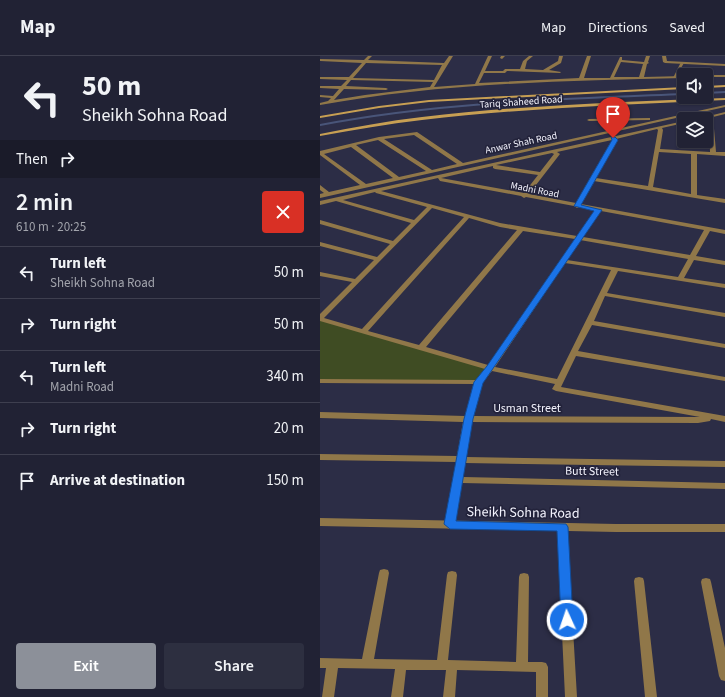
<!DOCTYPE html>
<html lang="en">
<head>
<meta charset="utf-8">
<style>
	body { margin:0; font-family:"Source Sans 3",sans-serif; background:#2d2f40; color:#f1f3f6; height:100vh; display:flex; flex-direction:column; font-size:15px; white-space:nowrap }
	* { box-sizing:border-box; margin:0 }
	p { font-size:13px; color:#a2a4ac }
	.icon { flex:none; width:22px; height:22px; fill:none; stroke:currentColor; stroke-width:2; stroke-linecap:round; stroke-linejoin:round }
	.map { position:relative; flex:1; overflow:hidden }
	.drawer { display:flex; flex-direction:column; background:#212234; width:320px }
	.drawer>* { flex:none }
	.banner { background:#212234; color:#f1f3f6; overflow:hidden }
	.fabs { position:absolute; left:357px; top:12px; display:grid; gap:8px }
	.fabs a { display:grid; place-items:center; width:36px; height:36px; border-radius:4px; background:#212234; box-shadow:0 1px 3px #0004,0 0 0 1px #3e3f4f; font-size:20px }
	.pin { position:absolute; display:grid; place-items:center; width:34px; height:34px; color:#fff; margin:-41px -17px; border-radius:50% 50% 50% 0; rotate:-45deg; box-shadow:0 0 4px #0007 }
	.pin .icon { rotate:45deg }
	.me { position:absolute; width:44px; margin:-22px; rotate:357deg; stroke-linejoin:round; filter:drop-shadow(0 0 3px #0008) }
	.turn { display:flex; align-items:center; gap:14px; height:84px; padding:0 16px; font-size:18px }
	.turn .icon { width:52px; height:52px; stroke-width:2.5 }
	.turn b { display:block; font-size:28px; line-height:34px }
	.then { display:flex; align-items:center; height:38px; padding:0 16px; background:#0003; gap:8px; font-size:15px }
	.round { display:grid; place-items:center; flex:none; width:42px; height:42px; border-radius:4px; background:#2d2f40 }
	.overview { display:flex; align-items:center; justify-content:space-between; height:68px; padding:0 16px }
	h1 { font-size:24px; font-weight:600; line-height:30px }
	.primary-button { display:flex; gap:8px; margin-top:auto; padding:8px 16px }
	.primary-button a { flex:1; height:46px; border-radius:4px; background:#8c9099; color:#fff; font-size:16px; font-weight:600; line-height:46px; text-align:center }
	.primary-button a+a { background:#2d2f40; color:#f1f3f6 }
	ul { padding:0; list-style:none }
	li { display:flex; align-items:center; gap:12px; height:52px; padding:0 16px; border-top:1px solid #3e3f4f }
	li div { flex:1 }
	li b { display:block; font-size:15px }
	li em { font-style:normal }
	header { display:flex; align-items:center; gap:24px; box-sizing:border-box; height:56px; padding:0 20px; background:#212234; border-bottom:1px solid #3e3f4f }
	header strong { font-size:19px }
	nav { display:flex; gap:22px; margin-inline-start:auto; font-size:14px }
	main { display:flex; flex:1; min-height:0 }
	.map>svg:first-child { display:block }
	.green { fill:#3f4c23 }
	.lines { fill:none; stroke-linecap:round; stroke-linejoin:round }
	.stream { stroke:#495579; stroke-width:2 }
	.service { fill:#907749; fill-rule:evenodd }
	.minor { fill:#907749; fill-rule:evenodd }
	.tertiary { fill:#907749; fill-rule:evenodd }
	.secondary { fill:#c79f53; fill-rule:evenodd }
	.route { fill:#1a73e8; stroke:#114b97 }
	.labels { text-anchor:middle; stroke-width:3.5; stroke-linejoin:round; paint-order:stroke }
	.far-street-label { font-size:10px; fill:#f3f3fd; stroke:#23233b }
	.street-label { font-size:12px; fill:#f3f3fd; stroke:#23233b }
	.near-street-label { font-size:14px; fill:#f3f3fd; stroke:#23233b }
</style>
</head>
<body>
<header>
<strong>Map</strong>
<nav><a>Map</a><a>Directions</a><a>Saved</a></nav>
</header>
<main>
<section class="drawer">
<div class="banner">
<div class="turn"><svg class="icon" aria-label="left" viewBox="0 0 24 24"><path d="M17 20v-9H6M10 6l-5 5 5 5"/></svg><div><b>50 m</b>Sheikh Sohna Road</div></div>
<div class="then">Then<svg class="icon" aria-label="right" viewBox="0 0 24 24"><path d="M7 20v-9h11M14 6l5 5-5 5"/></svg></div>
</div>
<div class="overview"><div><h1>2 min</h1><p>610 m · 20:25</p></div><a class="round" style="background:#d93025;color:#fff"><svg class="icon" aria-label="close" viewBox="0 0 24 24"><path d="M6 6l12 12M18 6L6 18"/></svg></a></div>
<ul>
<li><svg class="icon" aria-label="left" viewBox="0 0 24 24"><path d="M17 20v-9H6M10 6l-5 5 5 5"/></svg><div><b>Turn left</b><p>Sheikh Sohna Road</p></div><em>50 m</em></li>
<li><svg class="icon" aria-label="right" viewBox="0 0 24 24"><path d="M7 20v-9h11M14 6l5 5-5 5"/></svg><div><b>Turn right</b></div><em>50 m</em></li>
<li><svg class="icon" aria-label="left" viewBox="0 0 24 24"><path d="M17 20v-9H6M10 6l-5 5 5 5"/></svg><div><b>Turn left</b><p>Madni Road</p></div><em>340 m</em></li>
<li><svg class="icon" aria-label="right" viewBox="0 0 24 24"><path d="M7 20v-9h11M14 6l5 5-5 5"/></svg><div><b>Turn right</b></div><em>20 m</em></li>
<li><svg class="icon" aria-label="arrive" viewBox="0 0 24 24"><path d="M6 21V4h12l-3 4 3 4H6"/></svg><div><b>Arrive at destination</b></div><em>150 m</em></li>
</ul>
<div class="primary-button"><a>Exit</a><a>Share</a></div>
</section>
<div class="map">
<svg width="405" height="641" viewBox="0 0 405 641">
	<rect width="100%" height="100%" fill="#2c2d46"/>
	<path class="green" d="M0 263 170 312 159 326 0 325Z"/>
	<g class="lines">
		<path class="stream" d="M386 37 405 36
			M0 69C120 46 242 43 364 38"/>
		<path class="service" d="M361 6 364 7 355 22H353Z"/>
		<path class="minor" d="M48 0H52L48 4 124 7 129 0H133L114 31 155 28 168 0H172L165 15H183L185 13H200L203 5 209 0H213L207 5 205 13 223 14 238 5 239 0H243L241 7 229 14 241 16 240 17 187 15 185 17H164L159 27 259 22 267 0H271L264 22H290L300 1H302V4L324 6 326 0H330L328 6 329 7 327 8 324 21 364 20V22C273 24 181 26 90 36 60 39 30 44 0 49V47L8 45 11 42 0 41V39L13 40 19 33 0 32V30H21L27 24 0 23V21H29L42 7 0 5V3L44 4ZM301 6 323 8 319 21H294ZM46 7 122 9 114 24 33 22ZM31 24 113 26 110 31 45 39 14 44 24 33 66 34 68 33 66 32 26 30Z
			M181 0H185L182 3 180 2Z
			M342 0H346L347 5 405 8V10L345 7 343 6Z
			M385 19H405V21H386Z
			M405 49V51L0 142V138L4 137 0 134V129L9 136 40 129 0 99V95L59 81 97 76 143 107ZM94 79 137 108 112 114 64 83ZM58 84 106 115 79 121 36 89ZM31 91 73 122 46 128 4 98Z
			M405 56V58L393 61 396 96H405V100L377 98V139L405 143V147L274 125 261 148 405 174V178L390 175 376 200 405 205V209L374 204 364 222 405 228V232L298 215 287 237 405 257V261L285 240 274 265 405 288V292L272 269 258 295 405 321V325L256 300 241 331 405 360V366L391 363 390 365 378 367 152 366 146 401 405 405V411L145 407 143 421 405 427V433L142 427 135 469 133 472 130 473 127 472 125 469 136 406 0 404V398L137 400 143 366 0 362V356L145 360 154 328 0 327V323L157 324 165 313 0 265V258L32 226 0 220V216L35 223 54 204 0 190V186L57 201 70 188 0 168V164L73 185 91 167 16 145 0 149V145L364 65V67L342 72 343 74 340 93 390 96 389 63H377ZM337 73 338 74 328 130 276 122 298 84 296 83ZM292 84 256 147 209 138 240 98 237 96ZM339 96 371 98V138L333 131ZM232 97 234 98 220 116 176 109ZM173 110V112L175 113 218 119 204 137 121 122ZM118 122 120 125 201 140 204 142 206 141 254 150 257 152 259 151 275 154 257 180 180 167 61 135ZM55 136 56 137 107 151 94 164 23 144ZM112 152 144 161 42 273 4 262ZM281 155 384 174 370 199 263 181ZM149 162 180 171 197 174 99 289 48 275ZM203 175 255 183 168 309 106 291ZM260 184 368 203 358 221 247 204ZM245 207 291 214 237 323 175 311ZM172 315 235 328 232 333 236 335 380 361 153 360 163 326Z
			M328 62H330V64L269 65 267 64 269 63Z
			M242 467 245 468 247 471 257 641H245L237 471 239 468Z
			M64 513 68 514 69 517 54 603 117 604 127 519 128 516 132 515 136 516 137 519 128 604 196 606 199 521 200 518 204 517 208 518 209 521 208 606H222L226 607 228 611V641H216V616L137 614 135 641H123L126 614H86L83 641H71L75 613 18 612 14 641H2L6 612H0V602L42 603 59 517 60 514Z
			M319 521 323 522 324 525 337 641H325L314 525 315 522Z
			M386 522 390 523 391 526 405 592V625L401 624 399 620 381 526 382 523Z"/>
		<path class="tertiary" d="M0 462 296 468H405V476H296L0 470Z"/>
		<path class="secondary" d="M405 29V31L386 32V30Z
			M364 31V33L109 46 59 52 0 62V60L59 50 109 44Z
			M405 42V44C304 49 203 52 102 64 68 68 34 74 0 80V78C34 71 68 65 102 61 203 49 304 46 405 42Z"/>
	</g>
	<path class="route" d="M291 81H295L298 84 261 149 282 154 163 327 153 363 136 465 246 468 248 471 253 564 251 567 247 569 242 567 241 564 237 475 130 473 124 468 144 363 154 326 167 310 274 155 254 150 292 84Z"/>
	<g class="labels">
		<g class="far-street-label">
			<text transform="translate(201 45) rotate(-4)" y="4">Tariq Shaheed Road</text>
			<text transform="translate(201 86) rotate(-12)" y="4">Anwar Shah Road</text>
			<text transform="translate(215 133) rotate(11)" y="4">Madni Road</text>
		</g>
		<g class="street-label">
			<text x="207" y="356">Usman Street</text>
			<text transform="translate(272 415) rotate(1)" y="4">Butt Street</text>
		</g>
		<g class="near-street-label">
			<text transform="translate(203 456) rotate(1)" y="5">Sheikh Sohna Road</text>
		</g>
	</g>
</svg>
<div class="fabs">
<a><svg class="icon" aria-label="sound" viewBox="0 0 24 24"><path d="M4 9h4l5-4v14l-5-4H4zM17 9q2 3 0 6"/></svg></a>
<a><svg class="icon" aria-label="layers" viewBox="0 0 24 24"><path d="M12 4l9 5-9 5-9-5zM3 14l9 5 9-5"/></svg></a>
</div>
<div class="pin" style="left:293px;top:82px;background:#d93025"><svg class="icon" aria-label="arrive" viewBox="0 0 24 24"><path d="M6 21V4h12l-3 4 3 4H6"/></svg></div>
<svg class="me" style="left:247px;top:564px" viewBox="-20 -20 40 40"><circle r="17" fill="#1a73e8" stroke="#fff" stroke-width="3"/><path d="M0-11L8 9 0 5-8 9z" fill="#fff"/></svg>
</div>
</main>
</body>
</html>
